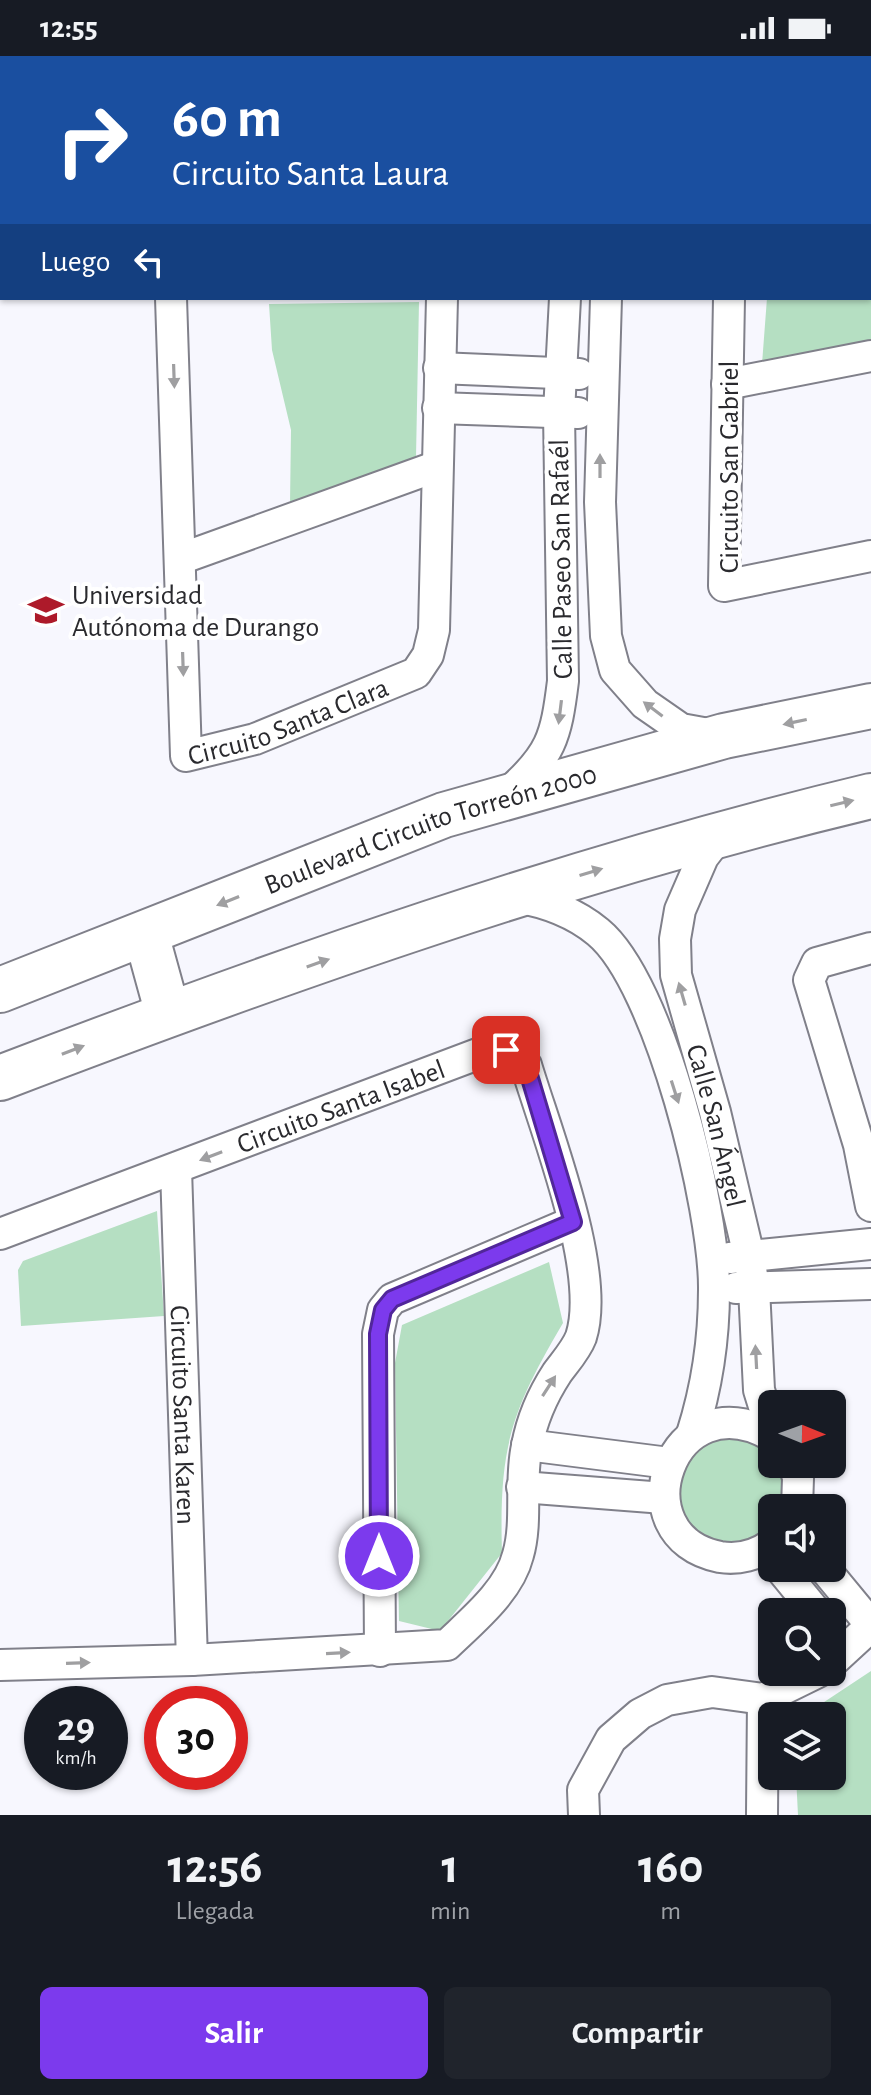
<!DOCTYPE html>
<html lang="es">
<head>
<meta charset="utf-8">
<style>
	body { margin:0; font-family:"Alegreya Sans",sans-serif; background:#20242c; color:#f1f3f6; height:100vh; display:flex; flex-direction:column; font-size:30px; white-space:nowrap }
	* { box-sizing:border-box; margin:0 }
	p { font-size:26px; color:#9ea1a6 }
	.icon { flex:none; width:44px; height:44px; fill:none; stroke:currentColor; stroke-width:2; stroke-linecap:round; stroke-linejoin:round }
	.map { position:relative; height:1759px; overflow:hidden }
	.sheet { display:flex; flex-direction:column; background:#171b24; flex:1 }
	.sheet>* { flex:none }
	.top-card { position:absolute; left:0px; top:0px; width:872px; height:244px; box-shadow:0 2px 6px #0004; background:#1a4fa0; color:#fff; overflow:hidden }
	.needle { width:52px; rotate:91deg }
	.controls { position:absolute; left:758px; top:1334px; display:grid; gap:16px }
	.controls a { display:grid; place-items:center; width:88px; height:88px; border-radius:12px; background:#171b24; box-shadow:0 2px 6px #0004; font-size:40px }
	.speed { position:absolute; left:24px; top:1630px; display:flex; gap:16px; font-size:40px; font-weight:700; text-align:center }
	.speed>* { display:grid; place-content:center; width:104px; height:104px; border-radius:50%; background:#171b24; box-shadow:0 2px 6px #0004; line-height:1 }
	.speed small { font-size:20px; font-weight:400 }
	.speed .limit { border:12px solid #d22; background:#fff; color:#111 }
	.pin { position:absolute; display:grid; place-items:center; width:68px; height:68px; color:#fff; margin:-34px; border-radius:16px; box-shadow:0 4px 12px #0006 }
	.me { position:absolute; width:88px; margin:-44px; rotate:0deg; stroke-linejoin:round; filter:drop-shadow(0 0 6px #0008) }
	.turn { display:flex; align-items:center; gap:28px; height:168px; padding:0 40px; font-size:36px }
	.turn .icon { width:104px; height:104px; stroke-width:2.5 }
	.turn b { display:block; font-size:56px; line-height:68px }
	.then { display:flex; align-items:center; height:76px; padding:0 40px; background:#0003; gap:16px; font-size:30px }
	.eta { display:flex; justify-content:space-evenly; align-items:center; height:136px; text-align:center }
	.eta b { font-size:48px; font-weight:700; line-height:56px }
	.primary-button { display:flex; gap:16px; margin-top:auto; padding:16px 40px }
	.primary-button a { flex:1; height:92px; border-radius:12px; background:#7c3aed; color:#fff; font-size:32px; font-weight:700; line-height:92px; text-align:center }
	.primary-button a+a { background:#20242c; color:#f1f3f6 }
	.status { display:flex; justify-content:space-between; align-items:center; height:56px; padding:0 40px; background:#171b24; direction:ltr }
	.status svg { height:22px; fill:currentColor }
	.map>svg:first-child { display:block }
	.green { fill:#b5dfc2 }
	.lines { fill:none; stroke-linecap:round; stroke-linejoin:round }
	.street-casing { stroke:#80808a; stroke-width:34 }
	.secondary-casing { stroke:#80808a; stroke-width:48 }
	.street { stroke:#fff; stroke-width:30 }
	.secondary { stroke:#fff; stroke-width:44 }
	.oneway { fill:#9f9fa1 }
	.route-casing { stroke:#51269a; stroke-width:20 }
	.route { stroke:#7c3aed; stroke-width:14 }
	.labels { text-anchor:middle; stroke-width:8; stroke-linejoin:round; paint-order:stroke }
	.street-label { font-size:28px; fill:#2a2a2e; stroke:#fff }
	.poi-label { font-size:28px; fill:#2a2a2e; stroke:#fff; text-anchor:start }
</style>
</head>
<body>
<div class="status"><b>12:55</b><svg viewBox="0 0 49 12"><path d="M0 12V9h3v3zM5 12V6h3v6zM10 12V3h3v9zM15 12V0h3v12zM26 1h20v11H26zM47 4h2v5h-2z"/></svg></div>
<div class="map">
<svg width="871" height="1759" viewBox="0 0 871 1759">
	<rect width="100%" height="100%" fill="#f7f7fe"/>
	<path class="green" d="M871 27V287L762 308 767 242H870Z
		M419 246 416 401 290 448 291 374 272 294 269 248Z
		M157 1155 164 1260 21 1270 18 1214 23 1205Z
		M549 1206 563 1267C510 1357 499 1392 502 1497L440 1575 399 1565 395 1307 402 1269Z
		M730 1379C746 1383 772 1387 772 1408H778L784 1436 781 1452H772C772 1499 697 1498 680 1460 677 1454 678 1442 677 1435 676 1421 678 1406 689 1395 698 1387 718 1383 730 1379Z
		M871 1615V1759H798L796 1720H832V1660H803Z"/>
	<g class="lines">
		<g class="street-casing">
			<g id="street">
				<path d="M590 2V0"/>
				<path d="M643 2V0"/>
				<path d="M840 2 842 0"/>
				<path id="s1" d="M171 242 186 700 255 683 416 617 428 599 434 574 442 242"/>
				<path d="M606 242 600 446 606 580 615 614 645 648 681 673 714 679"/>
				<path d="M729 242 724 530 871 500"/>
				<path d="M439 312 579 318"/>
				<path d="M727 328 871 300"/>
				<path d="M438 352 578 357"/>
				<path d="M180 503 435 411"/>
				<path d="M508 737C551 699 556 682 563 625L559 356 565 242"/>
				<path id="s2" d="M723 775 703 801 680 854 675 883 676 919 715 1056 749 1200 754 1232 759 1334 772 1376"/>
				<path d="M515 841C546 846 574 856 598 876 660 927 715 1154 714 1234 714 1284 707 1331 692 1378"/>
				<path d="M871 892 817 907 809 924 859 1089 871 1150"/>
				<path id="s3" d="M176 1113 192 1604"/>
				<path id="s4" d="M0 1178 483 996 506 994 526 1009C546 1076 602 1216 581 1281 576 1294 565 1306 557 1317 542 1340 532 1363 527 1390 519 1425 528 1465 518 1499 509 1535 473 1564 447 1589L192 1604 0 1609"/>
				<path d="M730 1202 871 1188"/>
				<path d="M736 1232 871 1228"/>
				<path d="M772 1380C671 1321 617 1481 720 1501 738 1504 757 1499 772 1488"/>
				<path d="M527 1389 669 1407"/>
				<path d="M794 1408 798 1422 797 1452"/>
				<path d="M522 1431 664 1442"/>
				<path d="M780 1512 816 1556"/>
				<path d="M824 1512 871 1569"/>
				<path d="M380 1595 378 1278 383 1254 392 1243 573 1166"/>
				<path d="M832 1606 871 1570"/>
				<path d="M584 1759 583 1734 611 1683 640 1658 667 1644 712 1636 763 1643 818 1616"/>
				<path d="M762 1759 763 1643"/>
			</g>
		</g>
		<g class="secondary-casing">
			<g id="secondary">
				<path d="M146 878 168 958"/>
				<path id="s5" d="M0 934 444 759 724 680 871 650"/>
				<path d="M0 1022C285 913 574 811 871 740"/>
			</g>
		</g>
		<use href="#street" class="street"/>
		<use href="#secondary" class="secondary"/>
	</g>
	<defs><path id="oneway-solid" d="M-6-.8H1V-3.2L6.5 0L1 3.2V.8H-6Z" transform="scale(2)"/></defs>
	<g class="oneway">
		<use href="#oneway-solid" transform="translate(174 320) rotate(88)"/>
		<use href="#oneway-solid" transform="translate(600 410) rotate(-90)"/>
		<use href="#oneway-solid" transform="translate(183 608) rotate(88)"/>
		<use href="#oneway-solid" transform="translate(653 653) rotate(-143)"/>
		<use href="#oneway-solid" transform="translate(560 656) rotate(97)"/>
		<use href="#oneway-solid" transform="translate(795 666) rotate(168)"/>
		<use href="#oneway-solid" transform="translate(842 747) rotate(-13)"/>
		<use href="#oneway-solid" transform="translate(591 816) rotate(-17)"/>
		<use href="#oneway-solid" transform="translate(228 845) rotate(158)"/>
		<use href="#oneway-solid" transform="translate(318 907) rotate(-19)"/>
		<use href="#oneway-solid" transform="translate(682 938) rotate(-106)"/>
		<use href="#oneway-solid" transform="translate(73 994) rotate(-21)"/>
		<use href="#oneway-solid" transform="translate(675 1036) rotate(72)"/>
		<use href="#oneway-solid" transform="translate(211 1100) rotate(159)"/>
		<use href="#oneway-solid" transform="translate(756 1301) rotate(-93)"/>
		<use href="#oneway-solid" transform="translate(549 1330) rotate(-57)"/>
		<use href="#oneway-solid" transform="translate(338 1597) rotate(-3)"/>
		<use href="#oneway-solid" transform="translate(78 1607) rotate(-2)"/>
	</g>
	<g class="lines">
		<g class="route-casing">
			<path id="route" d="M379 1500 378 1278 383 1254 392 1243 573 1166 526 1009 506 994"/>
		</g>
		<use href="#route" class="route"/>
	</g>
	<defs>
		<g id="university-bare" transform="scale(2.76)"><path d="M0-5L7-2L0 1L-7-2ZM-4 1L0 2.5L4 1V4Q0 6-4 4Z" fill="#ad1a2a" stroke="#fff" stroke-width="2.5" paint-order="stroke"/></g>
	</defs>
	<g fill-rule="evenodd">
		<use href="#university-bare" x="46" y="554"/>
	</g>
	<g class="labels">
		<g class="street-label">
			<text transform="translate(728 411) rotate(-90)" y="10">Circuito San Gabriel</text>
			<text transform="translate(560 503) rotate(-91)" y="10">Calle Paseo San Rafaél</text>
			<text dy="10" stroke="none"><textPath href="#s1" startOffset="566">Circuito Santa Clara</textPath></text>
			<text dy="10" stroke="none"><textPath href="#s5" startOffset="460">Boulevard Circuito Torreón 2000</textPath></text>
			<text dy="10" stroke="none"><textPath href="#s4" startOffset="364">Circuito Santa Isabel</textPath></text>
			<text dy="10" stroke="none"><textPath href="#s2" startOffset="312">Calle San Ángel</textPath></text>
			<text dy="10" stroke="none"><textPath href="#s3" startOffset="246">Circuito Santa Karen</textPath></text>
		</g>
		<g class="poi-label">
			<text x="72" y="548">Universidad<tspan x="72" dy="32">Autónoma de Durango</tspan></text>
		</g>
	</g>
</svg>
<div class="controls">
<a><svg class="needle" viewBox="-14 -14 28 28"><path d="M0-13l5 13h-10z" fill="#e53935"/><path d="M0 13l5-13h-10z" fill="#9ea1a6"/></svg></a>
<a><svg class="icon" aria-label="sound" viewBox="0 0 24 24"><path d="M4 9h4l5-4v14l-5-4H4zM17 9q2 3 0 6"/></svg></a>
<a><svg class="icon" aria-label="search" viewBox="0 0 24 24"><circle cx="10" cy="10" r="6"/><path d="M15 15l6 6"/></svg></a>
<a><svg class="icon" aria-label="layers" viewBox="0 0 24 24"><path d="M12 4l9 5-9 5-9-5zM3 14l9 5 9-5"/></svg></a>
</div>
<div class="speed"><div>29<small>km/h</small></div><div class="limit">30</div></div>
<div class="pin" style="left:506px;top:994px;background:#d93025"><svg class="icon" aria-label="arrive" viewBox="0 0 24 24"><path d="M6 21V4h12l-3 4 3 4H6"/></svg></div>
<svg class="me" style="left:379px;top:1500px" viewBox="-20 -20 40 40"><circle r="17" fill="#7c3aed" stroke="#fff" stroke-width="3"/><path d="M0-11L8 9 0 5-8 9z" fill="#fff"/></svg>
<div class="top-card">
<div class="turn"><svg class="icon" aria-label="right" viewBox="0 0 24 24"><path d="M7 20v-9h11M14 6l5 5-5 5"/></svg><div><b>60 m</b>Circuito Santa Laura</div></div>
<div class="then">Luego<svg class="icon" aria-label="left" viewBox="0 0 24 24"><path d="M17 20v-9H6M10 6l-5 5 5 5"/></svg></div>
</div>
</div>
<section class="sheet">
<div class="eta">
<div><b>12:56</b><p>Llegada</p></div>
<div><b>1</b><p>min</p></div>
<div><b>160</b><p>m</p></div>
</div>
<div class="primary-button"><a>Salir</a><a>Compartir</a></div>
</section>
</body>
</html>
